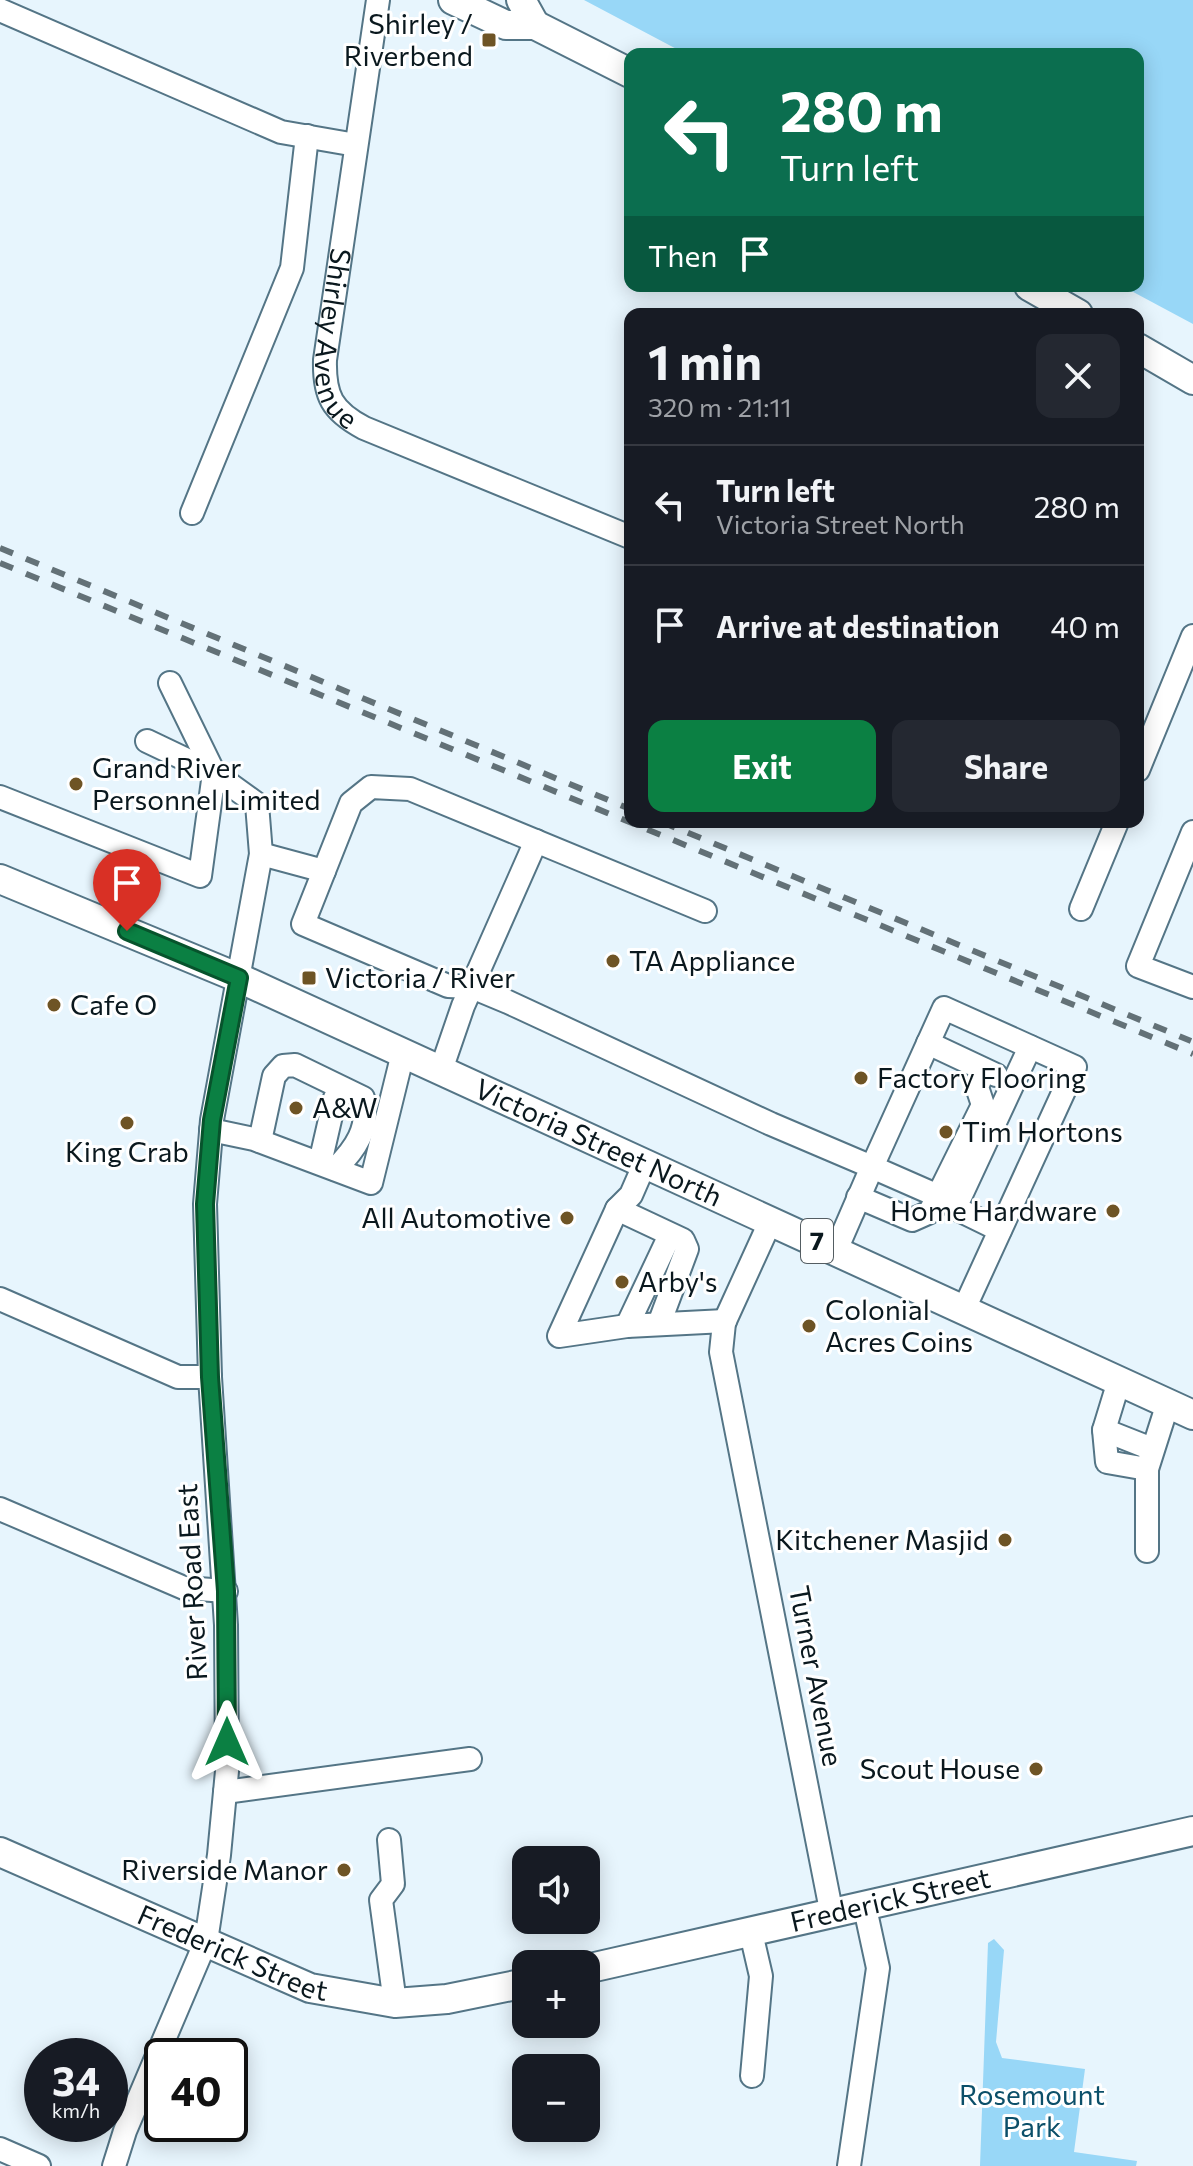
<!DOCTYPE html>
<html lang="en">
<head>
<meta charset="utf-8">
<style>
	body { margin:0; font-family:Commissioner,sans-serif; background:#242831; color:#f1f3f6; height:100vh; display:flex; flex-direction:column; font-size:30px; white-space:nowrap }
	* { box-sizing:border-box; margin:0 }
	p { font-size:26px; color:#9ea1a6 }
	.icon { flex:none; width:44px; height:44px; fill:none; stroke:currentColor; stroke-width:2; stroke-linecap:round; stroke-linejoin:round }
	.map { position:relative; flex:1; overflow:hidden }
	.drawer { position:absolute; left:624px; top:308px; width:520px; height:520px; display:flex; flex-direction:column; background:#171b24; border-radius:16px; box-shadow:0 4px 20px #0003 }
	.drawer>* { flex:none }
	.top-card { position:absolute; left:624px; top:48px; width:520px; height:244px; border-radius:16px; box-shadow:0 4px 20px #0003; background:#0b6e4f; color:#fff; overflow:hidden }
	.buttons { position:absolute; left:512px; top:1846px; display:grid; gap:16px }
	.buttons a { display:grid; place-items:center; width:88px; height:88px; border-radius:16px; background:#171b24; box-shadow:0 4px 20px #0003; font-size:40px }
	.speed { position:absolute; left:24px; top:2038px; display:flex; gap:16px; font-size:40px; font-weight:700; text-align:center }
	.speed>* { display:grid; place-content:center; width:104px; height:104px; border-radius:50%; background:#171b24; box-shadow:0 4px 20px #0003; line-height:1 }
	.speed small { font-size:20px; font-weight:400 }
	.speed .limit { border:4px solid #111; border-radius:12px; background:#fff; color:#111 }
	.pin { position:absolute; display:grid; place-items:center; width:68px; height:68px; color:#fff; margin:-82px -34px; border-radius:50% 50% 50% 0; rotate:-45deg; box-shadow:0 0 8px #0007 }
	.pin .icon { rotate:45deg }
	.me { position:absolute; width:88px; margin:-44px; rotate:0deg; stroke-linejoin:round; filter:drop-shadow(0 0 6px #0008) }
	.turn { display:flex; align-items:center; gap:28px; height:168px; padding:0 24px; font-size:36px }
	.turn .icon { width:104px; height:104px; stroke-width:2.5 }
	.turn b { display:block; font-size:56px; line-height:68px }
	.then { display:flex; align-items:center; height:76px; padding:0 24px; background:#0003; gap:16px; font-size:30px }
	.round { display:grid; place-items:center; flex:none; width:84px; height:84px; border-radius:16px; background:#242831 }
	.headline { display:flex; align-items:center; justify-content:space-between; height:136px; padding:0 24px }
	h1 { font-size:48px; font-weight:700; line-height:60px }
	.action { display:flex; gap:16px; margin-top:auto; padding:16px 24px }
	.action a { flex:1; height:92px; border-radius:16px; background:#0b8043; color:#fff; font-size:32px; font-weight:700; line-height:92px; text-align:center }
	.action a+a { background:#242831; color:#f1f3f6 }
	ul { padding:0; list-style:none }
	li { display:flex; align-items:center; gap:24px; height:120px; padding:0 24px; border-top:2px solid #363941 }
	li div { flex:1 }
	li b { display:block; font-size:30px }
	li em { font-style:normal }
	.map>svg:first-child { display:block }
	.green { fill:#98d7f7 }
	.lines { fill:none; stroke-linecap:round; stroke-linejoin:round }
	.minor-casing { stroke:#547586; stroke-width:26 }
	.major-casing { stroke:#547586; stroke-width:32 }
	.minor { stroke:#fff; stroke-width:22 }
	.major { stroke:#fff; stroke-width:28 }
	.rail { stroke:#637177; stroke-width:6; stroke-dasharray:14 14; stroke-linecap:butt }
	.route-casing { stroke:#07532c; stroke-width:20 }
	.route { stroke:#0b8043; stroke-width:14 }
	.poi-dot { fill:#6e5425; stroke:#fff; stroke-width:3 }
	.labels { text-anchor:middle; stroke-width:6; stroke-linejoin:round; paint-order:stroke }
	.shield { fill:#fff; stroke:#545d62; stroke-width:2 }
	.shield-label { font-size:26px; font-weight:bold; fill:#0a181e }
	.poi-label { font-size:28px; fill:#0a181e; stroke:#fff; text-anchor:start }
	.street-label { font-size:28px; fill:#0a181e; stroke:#fff }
	.park-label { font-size:28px; fill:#0b4f69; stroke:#fff }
</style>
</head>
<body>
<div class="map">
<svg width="1193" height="2166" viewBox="0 0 1193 2166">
	<rect width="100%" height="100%" fill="#e7f5fd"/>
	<path class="green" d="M584 0H1193V324L1122 286H1138V54H686Z
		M994 1939 1004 1950 996 2042 1002 2058 1085 2069 1074 2152 1137 2161 1136 2166H980L988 1943Z"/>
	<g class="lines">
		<g class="minor-casing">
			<g id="minor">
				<path id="s1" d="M378 0 325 360C324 396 332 411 364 428L630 537"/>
				<path d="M0 10 281 132 356 145"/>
				<path d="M192 513 292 268 307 136"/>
				<path d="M1138 770 1193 636"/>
				<path d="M0 797 200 876 214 773 170 683"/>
				<path d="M1193 832 1138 966 1193 987"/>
				<path d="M261 854 324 871"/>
				<path d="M1081 909 1117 822"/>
				<path d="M705 911 410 789 371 787 351 803 303 924 448 986 472 987 508 1002 771 1124 872 1167 836 1250"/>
				<path d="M928 1043 996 1075"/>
				<path d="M441 1070 463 1006 536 841"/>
				<path d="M211 1130 254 1139 371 1183 403 1053"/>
				<path d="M260 1141 274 1076 283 1066 295 1065 363 1098C371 1127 355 1150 335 1169"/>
				<path d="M320 1163 335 1098"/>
				<path d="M645 1163 631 1195 617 1209 559 1336 627 1326 725 1321"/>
				<path d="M929 1192 872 1167 944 1008 1075 1067 964 1309"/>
				<path d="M858 1197 912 1220 930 1212 983 1105 977 1087 984 1070"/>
				<path d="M617 1209 683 1240 687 1249 659 1324"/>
				<path d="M771 1220 724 1323 721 1352 832 1915"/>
				<path d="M1000 1230 955 1208 1030 1047"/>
				<path d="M0 1299 178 1377H210"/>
				<path d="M627 1326 670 1235"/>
				<path d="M1119 1381 1104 1430 1107 1462 1147 1469 1168 1403"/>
				<path d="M1104 1430 1152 1449"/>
				<path d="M1147 1469V1551"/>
				<path d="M0 1509 184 1588 226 1591"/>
				<path d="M225 1792 470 1759"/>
				<path d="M389 1840 393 1884 381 1900 395 2003"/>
				<path d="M751 1933 761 1976 752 2076"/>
				<path d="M0 2149 39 2166"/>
				<path d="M114 2166 125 2131 206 1941 219 1855 227 1771 226 1625 210 1377 205 1204 212 1120 261 854 257 804 214 773 147 741"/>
				<path d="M849 2166 878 1968 865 1908"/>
			</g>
		</g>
		<g class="major-casing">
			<g id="major">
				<path d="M453 0 506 25H535L630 73"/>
				<path d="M521 0 535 25"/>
				<path d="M1029 286 1078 314"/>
				<path d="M1138 348 1193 380"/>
				<path id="s2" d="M0 879 239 978 1193 1415"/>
				<path id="s3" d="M0 1852 310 1988 395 2003 447 1999 526 1983"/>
				<path id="s4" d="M586 1969 1193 1831"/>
			</g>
		</g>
		<use href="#minor" class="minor"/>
		<use href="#major" class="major"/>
		<path class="rail" d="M0 548 630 809
			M0 563 1193 1054
			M662 822 1191 1041"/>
	</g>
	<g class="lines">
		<g class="route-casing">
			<path id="route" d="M127 931 239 978 212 1120 205 1204 210 1377 226 1591 227 1742"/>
		</g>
		<use href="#route" class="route"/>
	</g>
	<g class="poi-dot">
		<rect x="481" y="32" width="16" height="16" rx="4"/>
		<circle cx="76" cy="784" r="8"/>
		<circle cx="613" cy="961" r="8"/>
		<rect x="301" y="970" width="16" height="16" rx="4"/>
		<circle cx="54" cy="1005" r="8"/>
		<circle cx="861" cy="1078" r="8"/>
		<circle cx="296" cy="1108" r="8"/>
		<circle cx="127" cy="1123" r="8"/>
		<circle cx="946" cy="1132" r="8"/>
		<circle cx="1113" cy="1211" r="8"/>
		<circle cx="567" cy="1218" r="8"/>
		<circle cx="622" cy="1282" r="8"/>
		<circle cx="809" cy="1326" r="8"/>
		<circle cx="1005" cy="1540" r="8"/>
		<circle cx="1036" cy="1769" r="8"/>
		<circle cx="344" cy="1870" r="8"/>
	</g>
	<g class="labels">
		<rect class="shield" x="801" y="1219" width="32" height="44" rx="6"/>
		<g class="shield-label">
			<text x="817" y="1250">7</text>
		</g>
		<g class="poi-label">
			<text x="473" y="34" text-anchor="end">Shirley /<tspan x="473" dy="32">Riverbend</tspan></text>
			<text x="92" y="778">Grand River<tspan x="92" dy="32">Personnel Limited</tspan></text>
			<text x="629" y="971">TA Appliance</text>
			<text x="325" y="988">Victoria / River</text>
			<text x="70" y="1015">Cafe O</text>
			<text x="877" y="1088">Factory Flooring</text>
			<text x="312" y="1118">A&amp;W</text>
			<text x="962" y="1142">Tim Hortons</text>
			<text x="127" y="1162" text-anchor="middle">King Crab</text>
			<text x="1097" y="1221" text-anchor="end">Home Hardware</text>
			<text x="551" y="1228" text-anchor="end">All Automotive</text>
			<text x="638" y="1292">Arby's</text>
			<text x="825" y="1320">Colonial<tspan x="825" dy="32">Acres Coins</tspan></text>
			<text x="989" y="1550" text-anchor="end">Kitchener Masjid</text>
			<text x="1020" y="1779" text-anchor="end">Scout House</text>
			<text x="328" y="1880" text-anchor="end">Riverside Manor</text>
		</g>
		<g class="street-label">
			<text dy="10" stroke="none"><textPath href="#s1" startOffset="344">Shirley Avenue</textPath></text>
			<text dy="10" stroke="none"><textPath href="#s2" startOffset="654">Victoria Street North</textPath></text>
			<text transform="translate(192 1582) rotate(-93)" y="10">River Road East</text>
			<text transform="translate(816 1676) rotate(79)" y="10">Turner Avenue</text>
			<text dy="10" stroke="none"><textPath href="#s4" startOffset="312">Frederick Street</textPath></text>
			<text dy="10" stroke="none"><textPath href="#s3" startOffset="254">Frederick Street</textPath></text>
		</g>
		<g class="park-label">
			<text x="1032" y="2105">Rosemount<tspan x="1032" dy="32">Park</tspan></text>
		</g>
	</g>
</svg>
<div class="buttons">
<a><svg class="icon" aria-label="sound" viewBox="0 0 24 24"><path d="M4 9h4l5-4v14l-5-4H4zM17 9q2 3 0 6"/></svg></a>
<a>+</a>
<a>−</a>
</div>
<div class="speed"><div>34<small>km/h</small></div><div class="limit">40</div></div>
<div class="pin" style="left:127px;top:931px;background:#d93025"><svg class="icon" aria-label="arrive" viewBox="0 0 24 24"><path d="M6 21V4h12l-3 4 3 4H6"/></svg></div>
<svg class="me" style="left:227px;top:1742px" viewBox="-20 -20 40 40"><path d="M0-17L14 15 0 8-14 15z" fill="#0b8043" stroke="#fff" stroke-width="4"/></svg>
<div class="top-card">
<div class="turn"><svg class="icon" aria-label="left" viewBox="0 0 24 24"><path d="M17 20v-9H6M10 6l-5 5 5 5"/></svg><div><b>280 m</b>Turn left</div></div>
<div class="then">Then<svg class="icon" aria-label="arrive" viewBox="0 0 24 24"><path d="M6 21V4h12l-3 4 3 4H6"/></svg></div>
</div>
<section class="drawer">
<div class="headline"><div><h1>1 min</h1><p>320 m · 21:11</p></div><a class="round"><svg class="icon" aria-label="close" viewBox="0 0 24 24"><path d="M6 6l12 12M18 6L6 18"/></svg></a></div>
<ul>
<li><svg class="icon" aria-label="left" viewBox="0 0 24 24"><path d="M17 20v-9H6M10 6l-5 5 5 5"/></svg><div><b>Turn left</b><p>Victoria Street North</p></div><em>280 m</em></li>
<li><svg class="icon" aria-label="arrive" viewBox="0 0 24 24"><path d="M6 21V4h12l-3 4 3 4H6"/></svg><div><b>Arrive at destination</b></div><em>40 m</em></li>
</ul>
<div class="action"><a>Exit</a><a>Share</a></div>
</section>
</div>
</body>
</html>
